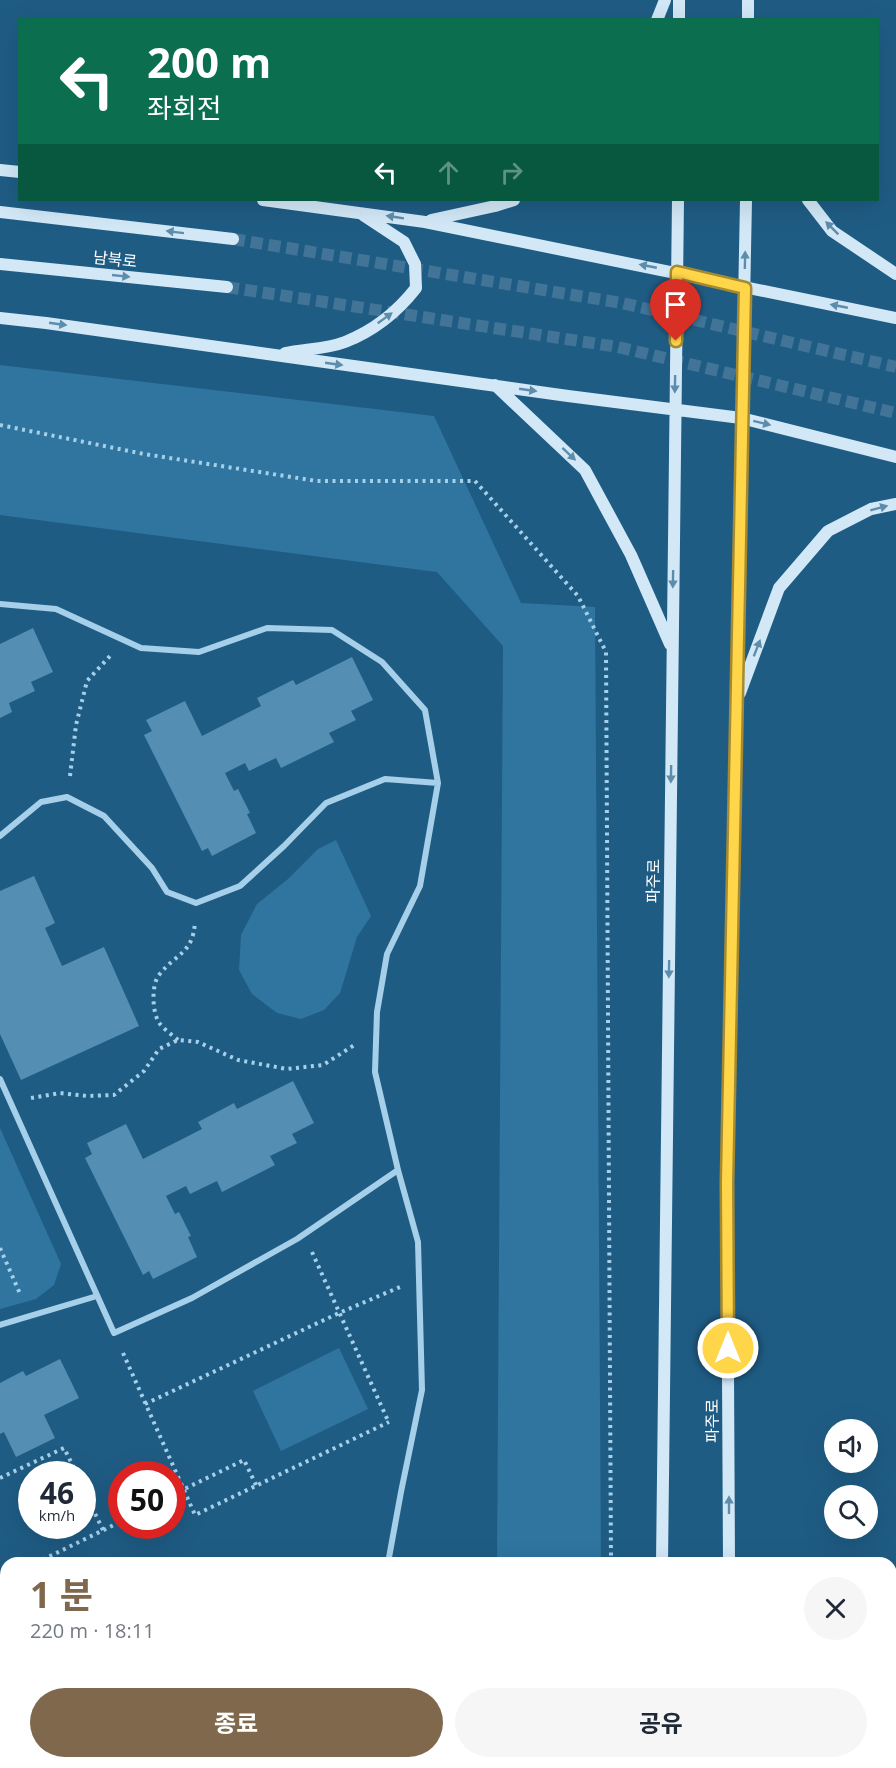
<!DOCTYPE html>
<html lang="ko">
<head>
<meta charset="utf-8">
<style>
	body { margin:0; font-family:"Open Sans","Noto Sans KR",sans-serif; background:#f6f6f7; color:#1f2937; height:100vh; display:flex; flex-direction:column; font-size:22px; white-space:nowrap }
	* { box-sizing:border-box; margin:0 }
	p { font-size:20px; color:#747a83 }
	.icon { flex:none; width:33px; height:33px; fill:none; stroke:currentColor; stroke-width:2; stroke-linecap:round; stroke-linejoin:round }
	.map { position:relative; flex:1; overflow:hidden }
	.sheet { position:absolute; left:0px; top:1557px; width:897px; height:212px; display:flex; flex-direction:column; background:#fff; border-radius:18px 18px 0 0; box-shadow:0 6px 24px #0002 }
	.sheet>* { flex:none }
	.guide { position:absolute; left:18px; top:18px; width:861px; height:183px; border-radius:0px; box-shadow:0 6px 24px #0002; background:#0b6e4f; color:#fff; overflow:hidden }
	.buttons { position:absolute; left:824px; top:1419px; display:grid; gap:12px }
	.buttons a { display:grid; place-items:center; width:54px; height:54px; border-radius:50%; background:#fff; box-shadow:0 6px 24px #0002; font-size:30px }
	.speed { position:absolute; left:18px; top:1461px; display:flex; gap:12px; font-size:30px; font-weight:700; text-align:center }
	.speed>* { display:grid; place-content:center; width:78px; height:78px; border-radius:50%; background:#fff; box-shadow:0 6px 24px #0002; line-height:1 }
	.speed small { font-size:15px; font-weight:400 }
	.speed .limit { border:9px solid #d22; background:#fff; color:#111 }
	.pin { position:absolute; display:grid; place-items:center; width:51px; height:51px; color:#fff; margin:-62px -26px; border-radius:50% 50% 50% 0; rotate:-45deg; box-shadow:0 0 6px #0007 }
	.pin .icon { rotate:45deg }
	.me { position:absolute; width:66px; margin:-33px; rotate:0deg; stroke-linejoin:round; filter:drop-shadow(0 0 4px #0008) }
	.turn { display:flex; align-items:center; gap:21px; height:126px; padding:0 30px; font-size:27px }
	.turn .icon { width:78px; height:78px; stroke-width:2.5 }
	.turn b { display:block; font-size:42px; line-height:51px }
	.lanes { display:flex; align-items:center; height:57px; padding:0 30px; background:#0003; justify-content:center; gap:30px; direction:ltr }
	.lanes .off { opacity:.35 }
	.round { display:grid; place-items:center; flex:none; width:63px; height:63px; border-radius:32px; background:#f6f6f7 }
	.head { display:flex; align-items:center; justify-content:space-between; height:102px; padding:0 30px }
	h1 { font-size:36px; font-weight:700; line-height:45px; color:#80684c }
	.button { display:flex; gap:12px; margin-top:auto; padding:12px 30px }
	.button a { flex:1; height:69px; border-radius:36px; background:#80684c; color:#fff; font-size:24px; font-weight:700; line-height:69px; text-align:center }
	.button a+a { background:#f6f6f7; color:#1f2937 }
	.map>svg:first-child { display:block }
	.green { fill:#2f75a0 }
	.building { fill:#548eb2 }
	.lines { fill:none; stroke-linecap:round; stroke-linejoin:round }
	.secondary-tunnel { stroke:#417496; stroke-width:12; stroke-dasharray:12 6; stroke-linecap:butt }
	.path { stroke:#a6d0e9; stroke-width:4; stroke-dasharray:3 4.5; stroke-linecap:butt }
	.lane { stroke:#a6d0e9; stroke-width:4.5 }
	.street { stroke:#a6d0e9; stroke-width:6 }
	.secondary { stroke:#d2e8f7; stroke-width:12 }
	.oneway { fill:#5e8dac }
	.route-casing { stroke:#a68a30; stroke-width:15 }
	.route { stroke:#ffd54a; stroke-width:10 }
	.labels { text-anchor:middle; stroke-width:6; stroke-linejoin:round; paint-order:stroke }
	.street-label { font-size:16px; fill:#fff; stroke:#1f5c84 }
</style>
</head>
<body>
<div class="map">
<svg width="896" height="1768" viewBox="0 0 896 1768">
	<rect width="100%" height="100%" fill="#1f5c84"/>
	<path class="green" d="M0 365 434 416 521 603 595 607 601 1563H497L503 646 437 572 0 515Z
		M336 840 371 916 357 937 340 993 324 1010 301 1019 277 1013 252 994 239 970 241 935 257 904 288 879 318 849Z
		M0 1128 61 1264 54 1285 36 1299 0 1309Z
		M339 1348 368 1409 281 1451 253 1391Z
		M495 1763H603V1768H495Z"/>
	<path class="building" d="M33 628 53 672 31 682 35 691 9 703 12 712 0 718V644Z
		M352 657 373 700 351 711 356 720 329 733 334 742 281 768 276 758 249 771 245 763 225 773 234 791 238 789 250 813 247 814 256 833 212 856 208 848 202 851 144 735 152 731 146 720 185 701 202 736 261 706 257 698 293 680 296 685Z
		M34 876 55 923 45 928 62 966 104 947 139 1026 21 1080 0 1034V891Z
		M293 1081 314 1123 292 1134 297 1143 270 1156 275 1165 222 1192 217 1181 190 1194 186 1186 166 1196 175 1214 179 1212 191 1236 188 1237 197 1257 153 1279 149 1271 143 1275 85 1158 92 1154 87 1143 126 1124 143 1159 202 1129 198 1122 234 1103 237 1109Z
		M60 1359 79 1398 44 1415 55 1438 16 1457 4 1432 0 1434V1383L23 1371 26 1376Z"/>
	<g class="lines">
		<path class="secondary-tunnel" d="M233 239 622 303 896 367
			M227 287 618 347 896 413"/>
		<path class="path" d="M0 425 144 454 317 481H475L578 596 606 652 611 1563
			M70 776 76 725 87 681 110 656
			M178 1040C172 1035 165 1030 160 1024 152 1014 151 985 159 975 176 953 193 954 195 922
			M31 1098 60 1093 87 1096 114 1095 144 1071 159 1049 178 1040 198 1042 238 1060 287 1069 323 1065 356 1044
			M0 1248 21 1296
			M312 1252 389 1423
			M123 1353 195 1515 389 1422
			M145 1404 339 1313 400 1287
			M0 1478 64 1448 77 1474
			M82 1487 103 1530
			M172 1495 244 1460 256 1485
			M36 1563 122 1521
			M0 1581 6 1578
			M0 1674 6 1687
			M72 1762 75 1768
			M612 1762V1768
			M47 1768 56 1762"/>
		<path class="lane" d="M8 1768 15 1762"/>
		<path class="street" d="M0 604 56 609 141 648 199 652 267 628 332 630 382 662 425 710 438 783 420 886 387 954 377 1012 375 1072 398 1170 418 1242 422 1390 401 1492 388 1563
			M0 836 41 802 67 797 104 816 152 868 167 892 196 903 240 886 284 846 326 803 385 779 438 783
			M0 1079 114 1333 192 1298 297 1239 398 1170
			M0 1325 97 1296
			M416 1762 418 1768
			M153 1768 164 1762"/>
		<path class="secondary" d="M657 20 665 0
			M679 20V0
			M748 20V0
			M0 170 20 172
			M263 200 425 222 896 318
			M808 200 832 231 896 274
			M0 212 233 239
			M431 220 495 206 514 200
			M0 264 227 287
			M0 318 46 323 568 396 741 418 896 457
			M285 353C304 349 327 349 345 342 373 331 398 311 416 288L415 264 404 242 363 215
			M495 385 585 470 631 555 670 644
			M740 693 779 588 828 531 871 509 896 504
			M662 1563 678 200
			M729 1563 727 1182 746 200
			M730 1762V1768
			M660 1768V1762"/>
	</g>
	<defs><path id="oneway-solid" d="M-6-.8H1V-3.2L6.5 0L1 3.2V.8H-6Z" transform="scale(1.5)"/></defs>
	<g class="oneway">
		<use href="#oneway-solid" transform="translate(395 217) rotate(-171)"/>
		<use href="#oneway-solid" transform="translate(832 228) rotate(-135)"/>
		<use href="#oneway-solid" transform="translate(175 232) rotate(-173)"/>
		<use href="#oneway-solid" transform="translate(745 260) rotate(-89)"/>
		<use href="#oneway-solid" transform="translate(648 266) rotate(-169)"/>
		<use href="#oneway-solid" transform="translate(121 276) rotate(6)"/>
		<use href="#oneway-solid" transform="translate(839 306) rotate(-169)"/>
		<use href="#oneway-solid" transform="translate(385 318) rotate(-36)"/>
		<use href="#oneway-solid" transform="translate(58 324) rotate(8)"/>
		<use href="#oneway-solid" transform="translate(334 364) rotate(8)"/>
		<use href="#oneway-solid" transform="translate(675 384) rotate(91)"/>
		<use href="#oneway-solid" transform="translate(528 390) rotate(8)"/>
		<use href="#oneway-solid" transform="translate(762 423) rotate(14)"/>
		<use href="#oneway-solid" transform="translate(569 454) rotate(43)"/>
		<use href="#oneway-solid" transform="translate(879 508) rotate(-15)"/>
		<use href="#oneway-solid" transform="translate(673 579) rotate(91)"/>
		<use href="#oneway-solid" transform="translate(757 648) rotate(-69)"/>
		<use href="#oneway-solid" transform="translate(671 774) rotate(91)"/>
		<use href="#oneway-solid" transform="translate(669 969) rotate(91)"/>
		<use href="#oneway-solid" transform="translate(729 1505) rotate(-90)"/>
	</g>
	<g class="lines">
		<g class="route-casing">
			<path id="route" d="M676 341 677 272 745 288 727 1182 728 1348"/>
		</g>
		<use href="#route" class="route"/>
	</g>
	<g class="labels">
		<g class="street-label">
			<text transform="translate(115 259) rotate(6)" y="6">남북로</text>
			<text transform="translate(653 881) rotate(-89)" y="6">파주로</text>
			<text transform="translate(712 1421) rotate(-90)" y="6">파주로</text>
		</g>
	</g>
</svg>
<div class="buttons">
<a><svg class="icon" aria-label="sound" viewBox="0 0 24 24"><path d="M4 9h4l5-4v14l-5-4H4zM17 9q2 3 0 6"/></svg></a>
<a><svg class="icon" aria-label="search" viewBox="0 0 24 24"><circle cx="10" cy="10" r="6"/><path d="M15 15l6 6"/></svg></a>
</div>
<div class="speed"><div>46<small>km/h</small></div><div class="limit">50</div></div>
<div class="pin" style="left:676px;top:341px;background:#d93025"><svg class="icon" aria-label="arrive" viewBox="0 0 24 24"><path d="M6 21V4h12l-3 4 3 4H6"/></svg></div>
<svg class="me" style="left:728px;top:1348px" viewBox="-20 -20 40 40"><circle r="17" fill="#ffd54a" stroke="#fff" stroke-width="3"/><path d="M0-11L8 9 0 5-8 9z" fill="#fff"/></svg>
<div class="guide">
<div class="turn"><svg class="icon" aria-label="left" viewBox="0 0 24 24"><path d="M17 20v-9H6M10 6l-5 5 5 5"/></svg><div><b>200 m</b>좌회전</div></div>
<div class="lanes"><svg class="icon" aria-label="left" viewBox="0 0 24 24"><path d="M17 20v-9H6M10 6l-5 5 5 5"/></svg><svg class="icon off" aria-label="ahead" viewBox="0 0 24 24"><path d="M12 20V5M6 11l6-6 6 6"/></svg><svg class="icon off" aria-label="right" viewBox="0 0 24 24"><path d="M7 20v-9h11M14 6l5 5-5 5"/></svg></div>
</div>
<section class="sheet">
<div class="head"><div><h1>1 분</h1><p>220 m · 18:11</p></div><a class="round"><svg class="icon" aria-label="close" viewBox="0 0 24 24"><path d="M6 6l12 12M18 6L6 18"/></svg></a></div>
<div class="button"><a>종료</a><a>공유</a></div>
</section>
</div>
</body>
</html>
